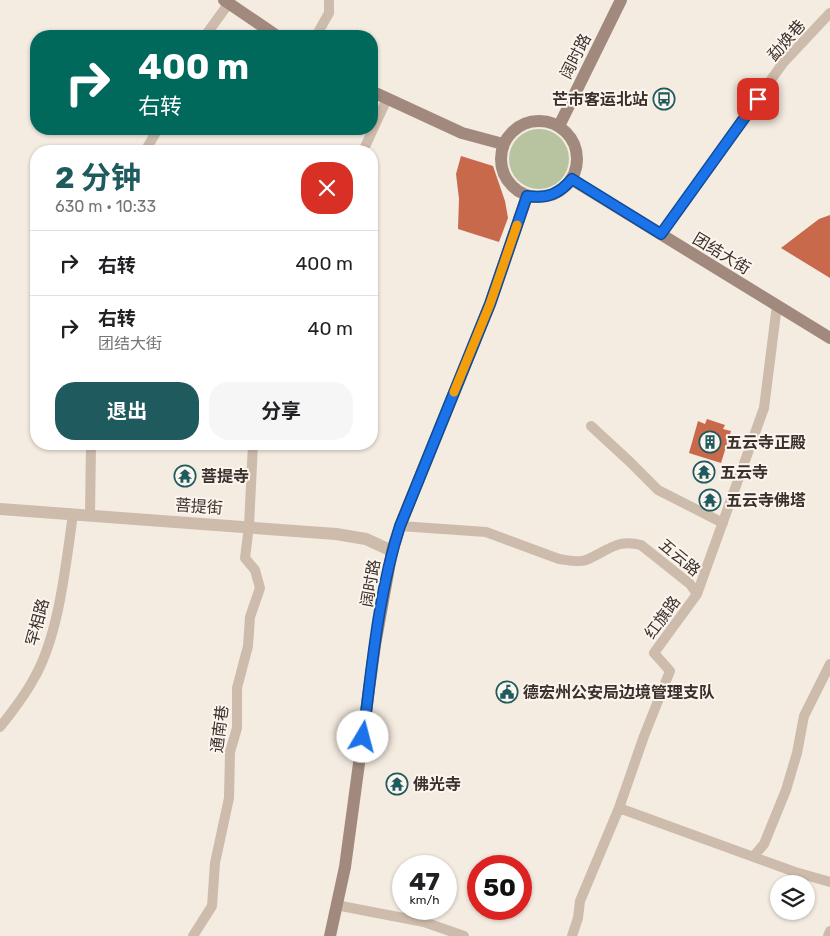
<!DOCTYPE html>
<html lang="zh">
<head>
<meta charset="utf-8">
<style>
	body { margin:0; font-family:Rubik,"Noto Sans SC",sans-serif; background:#f6f6f6; color:#202124; height:100vh; display:flex; flex-direction:column; font-size:19px; white-space:nowrap }
	* { box-sizing:border-box; margin:0 }
	p { font-size:16px; color:#757577 }
	.icon { flex:none; width:28px; height:28px; fill:none; stroke:currentColor; stroke-width:2; stroke-linecap:round; stroke-linejoin:round }
	.map { position:relative; flex:1; overflow:hidden }
	.side { position:absolute; left:30px; top:145px; width:348px; height:305px; display:flex; flex-direction:column; background:#fff; border-radius:20px; box-shadow:0 1px 4px #0004 }
	.side>* { flex:none }
	.guide { position:absolute; left:30px; top:30px; width:348px; height:105px; border-radius:20px; box-shadow:0 1px 4px #0004; background:#00695c; color:#fff; overflow:hidden }
	.controls { position:absolute; left:770px; top:875px; display:grid; gap:10px }
	.controls a { display:grid; place-items:center; width:45px; height:45px; border-radius:50%; background:#fff; box-shadow:0 1px 4px #0004; font-size:25px }
	.speed { position:absolute; left:392px; top:855px; display:flex; gap:10px; font-size:25px; font-weight:700; text-align:center }
	.speed>* { display:grid; place-content:center; width:65px; height:65px; border-radius:50%; background:#fff; box-shadow:0 1px 4px #0004; line-height:1 }
	.speed small { font-size:12px; font-weight:400 }
	.speed .limit { border:8px solid #d22; background:#fff; color:#111 }
	.pin { position:absolute; display:grid; place-items:center; width:42px; height:42px; color:#fff; margin:-21px; border-radius:10px; box-shadow:0 2px 8px #0006 }
	.me { position:absolute; width:55px; margin:-28px; rotate:8deg; stroke-linejoin:round; filter:drop-shadow(0 0 4px #0008) }
	.turn { display:flex; align-items:center; gap:18px; height:105px; padding:0 25px; font-size:22px }
	.turn .icon { width:65px; height:65px; stroke-width:2.5 }
	.turn b { display:block; font-size:35px; line-height:42px }
	.round { display:grid; place-items:center; flex:none; width:52px; height:52px; border-radius:20px; background:#f6f6f6 }
	.overview { display:flex; align-items:center; justify-content:space-between; height:85px; padding:0 25px }
	h1 { font-size:30px; font-weight:700; line-height:38px; color:#1f5a5e }
	.button { display:flex; gap:10px; margin-top:auto; padding:10px 25px }
	.button a { flex:1; height:58px; border-radius:20px; background:#1f5a5e; color:#fff; font-size:20px; font-weight:700; line-height:58px; text-align:center }
	.button a+a { background:#f6f6f6; color:#202124 }
	ul { padding:0; list-style:none }
	li { display:flex; align-items:center; gap:15px; height:65px; padding:0 25px; border-top:1px solid #e0e0e0 }
	li div { flex:1 }
	li b { display:block; font-size:19px }
	li em { font-style:normal }
	.map>svg:first-child { display:block }
	.green { fill:#b8c4a0 }
	.building { fill:#c8694b }
	.lines { fill:none; stroke-linecap:round; stroke-linejoin:round }
	.minor { stroke:#cdbbac; stroke-width:10 }
	.tertiary { stroke:#cdbbac; stroke-width:12 }
	.secondary { stroke:#a18a7d; stroke-width:12 }
	.route-casing { stroke:#114b97; stroke-width:12 }
	.route { stroke:#1a73e8; stroke-width:9 }
	.slow { stroke:#f59e0b; stroke-width:9 }
	.labels { text-anchor:middle; stroke-width:4; stroke-linejoin:round; paint-order:stroke }
	.street-label { font-size:16px; fill:#3b302b; stroke:#fbf5ee }
	.poi-label { font-size:16px; font-weight:bold; fill:#3b302b; stroke:#fbf5ee; text-anchor:start }
</style>
</head>
<body>
<div class="map">
<svg width="830" height="936" viewBox="0 0 830 936">
	<rect width="100%" height="100%" fill="#f4ebe1"/>
	<path class="green" d="M509 159a30 30 0 1 1 60 0a30 30 0 1 1-60 0Z"/>
	<path class="building" d="M461 156 493 166 505 201 508 218 499 242 458 229 459 199 456 174Z
		M830 215V278L781 248 819 219Z
		M707 419 725 425 723 429 731 431 721 463 689 453 698 421 705 424Z"/>
	<g class="lines">
		<path class="minor" d="M205 36 229 3
			M316 36 329 13V0
			M145 151 158 129
			M363 151 387 99
			M661 234 783 63 830 13
			M591 426 629 461 658 490 723 523
			M90 515 91 444
			M400 526 486 532 559 559C567 560 578 563 586 560 607 552 616 538 641 545L690 584 697 594
			M0 727C12 712 24 697 33 680 59 637 66 563 73 514
			M619 808 795 872 830 882
			M754 856 764 844 786 790 797 753 804 716 830 664
			M336 905 424 922 464 936
			M193 936 212 906 215 863 229 798 230 752 237 728V688L248 646 250 617 260 588 255 570 245 558 249 526 253 444
			M572 936 578 918 580 901 619 808 644 736 670 671 654 653 697 594 764 408 777 305
			M828 936 830 931"/>
		<path class="tertiary" d="M0 509 336 534 366 539 392 551"/>
		<path class="secondary" d="M224 0 277 36
			M371 91 462 133 503 144
			M501 159a38 38 0 1 1 76 0a38 38 0 1 1-76 0Z
			M559 126 621 0
			M571 179 830 338
			M330 936 345 867 375 645 392 551 400 526 490 304 527 196"/>
	</g>
	<g class="lines">
		<g class="route-casing">
			<path id="route" d="M363 737C372 667 378 594 400 526L490 304 527 196C547 199 559 194 572 179L661 234 758 99"/>
		</g>
		<use href="#route" class="route"/>
		<path class="slow" d="M454 392 490 304 517 225"/>
	</g>
	<defs>
		<g id="bus-ring" transform="scale(1.125)"><circle r="9.5" fill="#fbf5ee" stroke="#1f5a5e" stroke-width="1.5"/><path d="M-5-6H5V4H4V6H2V4H-2V6H-4V4H-5ZM-3.5-4V0h7V-4ZM-3.5 1.2v1.5H-2V1.2ZM2 1.2v1.5H3.5V1.2Z" fill="#1f5a5e"/></g>
		<g id="building-ring" transform="scale(1.125)"><circle r="9.5" fill="#fbf5ee" stroke="#1f5a5e" stroke-width="1.5"/><path d="M-4-6H4V6H1V3H-1V6H-4ZM-2.5-4.3h1.7v1.8h-1.7ZM.8-4.3h1.7v1.8H.8ZM-2.5-1h1.7V.8h-1.7ZM.8-1h1.7V.8H.8Z" fill="#1f5a5e"/></g>
		<g id="temple-ring" transform="scale(1.125)"><circle r="9.5" fill="#fbf5ee" stroke="#1f5a5e" stroke-width="1.5"/><path d="M0-6L5-2H3V0L6.5 2.5H4V6H1.5V3h-3V6H-4V2.5H-6.5L-3 0V-2H-5Z" fill="#1f5a5e"/></g>
		<g id="civic-ring" transform="scale(1.125)"><circle r="9.5" fill="#fbf5ee" stroke="#1f5a5e" stroke-width="1.5"/><path d="M-.6-6.5H3V-4.5H.6V-3L4-1V1h2V6H-6V1h2V-1L-.6-3ZM-1.2 2.5V6h2.4V2.5Z" fill="#1f5a5e"/></g>
	</defs>
	<g fill-rule="evenodd">
		<use href="#bus-ring" x="664" y="99"/>
		<use href="#building-ring" x="710" y="442"/>
		<use href="#temple-ring" x="704" y="472"/>
		<use href="#temple-ring" x="185" y="476"/>
		<use href="#temple-ring" x="710" y="500"/>
		<use href="#civic-ring" x="507" y="692"/>
		<use href="#temple-ring" x="397" y="784"/>
	</g>
	<g class="labels">
		<g class="street-label">
			<text transform="translate(786 40) rotate(-49)" y="6">勐焕巷</text>
			<text transform="translate(575 56) rotate(-63)" y="6">阔时路</text>
			<text transform="translate(722 253) rotate(31)" y="6">团结大街</text>
			<text transform="translate(199 506) rotate(4)" y="6">菩提街</text>
			<text transform="translate(680 557) rotate(40)" y="6">五云路</text>
			<text transform="translate(370 583) rotate(-80)" y="6">阔时路</text>
			<text transform="translate(662 617) rotate(-54)" y="6">红旗路</text>
			<text transform="translate(37 622) rotate(-75)" y="6">罕相路</text>
			<text transform="translate(219 729) rotate(-83)" y="6">通南巷</text>
		</g>
		<g class="poi-label">
			<text x="648" y="105" text-anchor="end">芒市客运北站</text>
			<text x="726" y="448">五云寺正殿</text>
			<text x="720" y="478">五云寺</text>
			<text x="201" y="482">菩提寺</text>
			<text x="726" y="506">五云寺佛塔</text>
			<text x="523" y="698">德宏州公安局边境管理支队</text>
			<text x="413" y="790">佛光寺</text>
		</g>
	</g>
</svg>
<div class="controls">
<a><svg class="icon" aria-label="layers" viewBox="0 0 24 24"><path d="M12 4l9 5-9 5-9-5zM3 14l9 5 9-5"/></svg></a>
</div>
<div class="speed"><div>47<small>km/h</small></div><div class="limit">50</div></div>
<div class="pin" style="left:758px;top:99px;background:#d93025"><svg class="icon" aria-label="arrive" viewBox="0 0 24 24"><path d="M6 21V4h12l-3 4 3 4H6"/></svg></div>
<svg class="me" style="left:363px;top:737px" viewBox="-20 -20 40 40"><circle r="19" fill="#fff"/><path d="M0-13L10 11 0 6-10 11z" fill="#1a73e8"/></svg>
<div class="guide">
<div class="turn"><svg class="icon" aria-label="right" viewBox="0 0 24 24"><path d="M7 20v-9h11M14 6l5 5-5 5"/></svg><div><b>400 m</b>右转</div></div>
</div>
<section class="side">
<div class="overview"><div><h1>2 分钟</h1><p>630 m · 10:33</p></div><a class="round" style="background:#d93025;color:#fff"><svg class="icon" aria-label="close" viewBox="0 0 24 24"><path d="M6 6l12 12M18 6L6 18"/></svg></a></div>
<ul>
<li><svg class="icon" aria-label="right" viewBox="0 0 24 24"><path d="M7 20v-9h11M14 6l5 5-5 5"/></svg><div><b>右转</b></div><em>400 m</em></li>
<li><svg class="icon" aria-label="right" viewBox="0 0 24 24"><path d="M7 20v-9h11M14 6l5 5-5 5"/></svg><div><b>右转</b><p>团结大街</p></div><em>40 m</em></li>
</ul>
<div class="button"><a>退出</a><a>分享</a></div>
</section>
</div>
</body>
</html>
